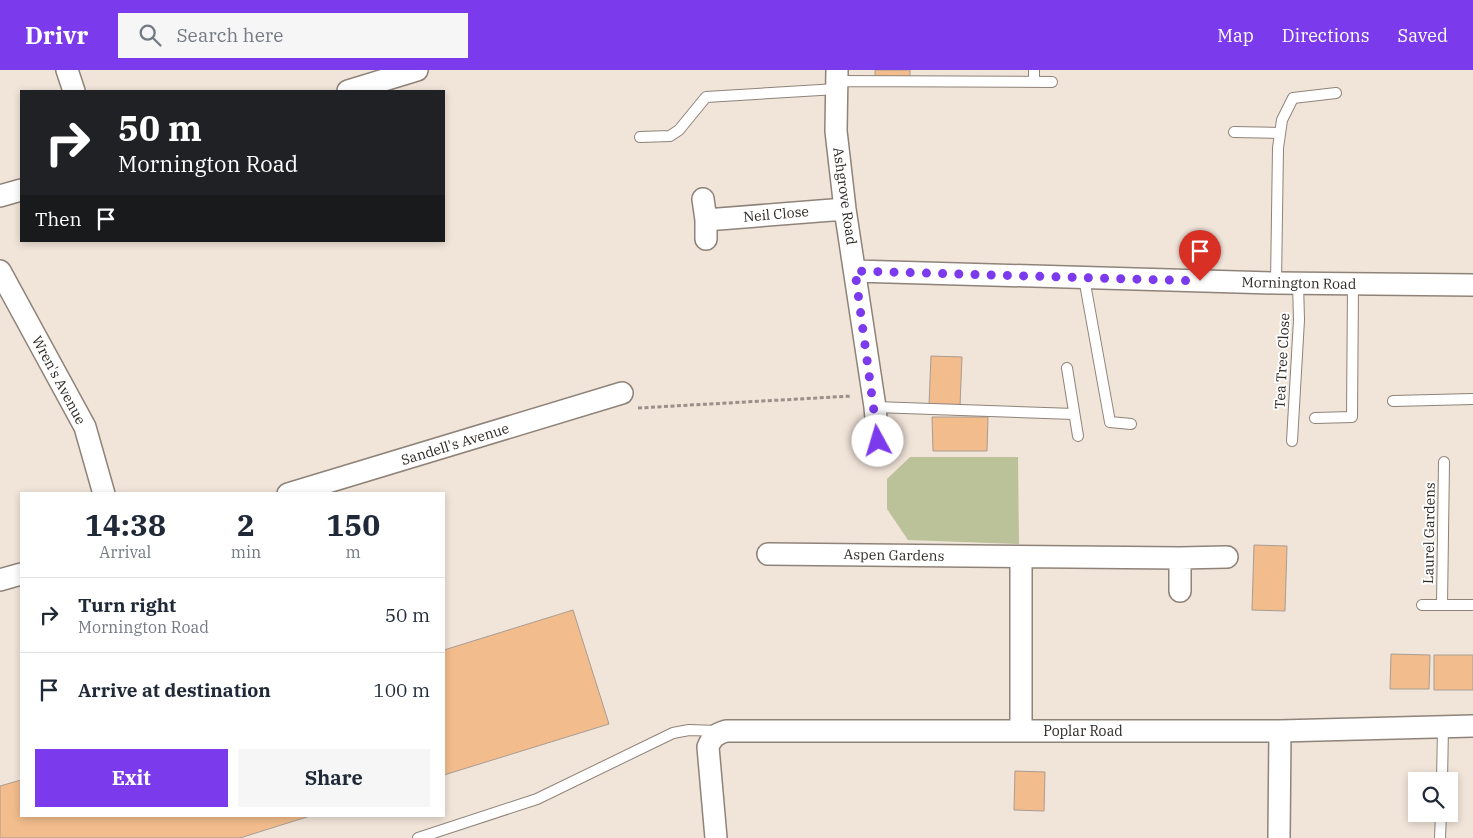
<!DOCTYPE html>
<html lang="en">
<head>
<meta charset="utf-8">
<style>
	body { margin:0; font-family:"IBM Plex Serif",serif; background:#f6f6f7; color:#1f2937; height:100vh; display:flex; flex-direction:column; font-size:19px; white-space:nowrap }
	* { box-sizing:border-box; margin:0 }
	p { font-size:16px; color:#747a83 }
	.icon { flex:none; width:28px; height:28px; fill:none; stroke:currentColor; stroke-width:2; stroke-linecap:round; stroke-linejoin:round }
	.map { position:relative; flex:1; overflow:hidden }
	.side { position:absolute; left:20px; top:422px; width:425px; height:325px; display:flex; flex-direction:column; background:#fff; border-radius:0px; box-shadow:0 2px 8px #0003 }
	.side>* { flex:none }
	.guide { position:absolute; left:20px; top:20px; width:425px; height:152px; border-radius:0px; box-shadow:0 2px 8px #0003; background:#202124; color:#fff; overflow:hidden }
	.buttons { position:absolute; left:1408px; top:702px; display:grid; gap:10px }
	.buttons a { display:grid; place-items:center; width:50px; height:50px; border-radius:0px; background:#fff; box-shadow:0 2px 8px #0003; font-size:25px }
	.pin { position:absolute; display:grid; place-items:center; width:42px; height:42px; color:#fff; margin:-51px -21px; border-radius:50% 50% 50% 0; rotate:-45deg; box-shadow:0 0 5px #0007 }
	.pin .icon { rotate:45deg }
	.me { position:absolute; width:55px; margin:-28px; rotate:354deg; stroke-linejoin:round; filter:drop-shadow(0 0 4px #0008) }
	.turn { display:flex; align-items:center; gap:18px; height:105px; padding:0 15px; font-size:22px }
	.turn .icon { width:65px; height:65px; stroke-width:2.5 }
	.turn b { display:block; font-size:35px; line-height:42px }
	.then { display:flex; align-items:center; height:48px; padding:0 15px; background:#0003; gap:10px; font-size:19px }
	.eta { display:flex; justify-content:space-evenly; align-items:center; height:85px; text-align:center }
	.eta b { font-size:30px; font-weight:800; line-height:35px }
	.button { display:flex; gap:10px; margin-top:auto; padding:10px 15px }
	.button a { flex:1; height:58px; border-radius:0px; background:#7c3aed; color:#fff; font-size:20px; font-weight:800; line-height:58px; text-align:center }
	.button a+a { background:#f6f6f7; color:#1f2937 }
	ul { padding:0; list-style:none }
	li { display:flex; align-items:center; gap:15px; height:75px; padding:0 15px; border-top:1px solid #e0e1e3 }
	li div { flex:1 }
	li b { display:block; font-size:19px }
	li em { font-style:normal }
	header { display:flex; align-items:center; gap:30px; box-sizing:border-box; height:70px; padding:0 25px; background:#7c3aed; color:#fff }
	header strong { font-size:24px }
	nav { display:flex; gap:28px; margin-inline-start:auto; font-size:18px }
	.search { width:350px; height:45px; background:#f6f6f7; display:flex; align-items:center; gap:12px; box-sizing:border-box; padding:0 18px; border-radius:0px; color:#747a83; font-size:19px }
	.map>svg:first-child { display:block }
	.green { fill:#bbc299 }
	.building { fill:#f2bc8c; stroke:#a99c92 }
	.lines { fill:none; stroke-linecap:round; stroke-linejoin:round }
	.lane-casing { stroke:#8f8379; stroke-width:12 }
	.street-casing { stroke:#8f8379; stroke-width:24 }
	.path { stroke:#9a9089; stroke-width:3; stroke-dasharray:4 2.5; stroke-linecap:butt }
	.lane { stroke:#fff; stroke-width:10 }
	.street { stroke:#fff; stroke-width:21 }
	.route { stroke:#7c3aed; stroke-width:9; stroke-dasharray:0 16.2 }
	.labels { text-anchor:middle; stroke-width:4; stroke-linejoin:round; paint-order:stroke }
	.street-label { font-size:14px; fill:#2d2824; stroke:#fff }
</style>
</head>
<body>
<header>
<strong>Drivr</strong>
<div class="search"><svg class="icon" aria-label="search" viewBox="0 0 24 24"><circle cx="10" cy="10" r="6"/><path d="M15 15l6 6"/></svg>Search here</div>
<nav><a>Map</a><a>Directions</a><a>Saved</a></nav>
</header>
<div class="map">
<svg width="1473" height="768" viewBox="0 0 1473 768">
	<rect width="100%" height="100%" fill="#f1e4d9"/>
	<path class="green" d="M910 387H1018L1019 474 908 470 887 439V409Z"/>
	<path class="building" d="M875 0H910V9L875 8Z
		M931 286 962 287 960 336 929 335Z
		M932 347H988L987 381H933Z
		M1254 475 1287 476 1285 541 1252 540Z
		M573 540 609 654 444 705V580Z
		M1391 584 1430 585 1429 619H1390Z
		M1434 585H1473V620H1434Z
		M1015 701 1045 702 1044 741 1014 740Z
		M21 710V746H310L240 768H0V716Z"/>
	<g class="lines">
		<g class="lane-casing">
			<path id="lane" d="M1034 0V12
				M837 11 1052 12
				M1234 62 1280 63
				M640 67 670 66 679 60 706 27 837 19
				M1084 208 1110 352 1131 354
				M1276 213 1278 78 1282 50 1293 28 1336 23
				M1067 298 1078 366
				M1393 331 1473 329
				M875 337 1074 344
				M1315 348 1352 347 1353 214
				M1292 371 1299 250 1298 213
				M1422 535H1473
				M1442 535 1444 392
				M1442 711 1443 656
				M418 768 537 729 673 663 689 660 718 661
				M1440 768 1441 744"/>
		</g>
		<g class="street-casing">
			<path id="street" d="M67 0 74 21
				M837 0 836 61 845 139 875 337 878 371
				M348 21 417 0
				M0 126 21 120
				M703 129 706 150V169
				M706 150 845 139
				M0 201 85 357 104 424
				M855 201 1276 213 1473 215
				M288 424 622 323
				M768 484 1180 488 1227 487
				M1021 487V661
				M0 510 21 504
				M1180 521V488
				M716 768 708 677C712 667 716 664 726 661H1280L1473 656
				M1279 768 1280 661"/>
		</g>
		<path class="path" d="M638 338 852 326"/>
		<use href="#lane" class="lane"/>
		<use href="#street" class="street"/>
	</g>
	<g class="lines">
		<path class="route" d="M878 371 855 201 1200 211"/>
	</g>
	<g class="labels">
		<g class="street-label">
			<text transform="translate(845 126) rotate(82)" y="5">Ashgrove Road</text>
			<text transform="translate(776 144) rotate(-5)" y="5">Neil Close</text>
			<text transform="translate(1299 213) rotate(1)" y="5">Mornington Road</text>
			<text transform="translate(1282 291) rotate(-87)" y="5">Tea Tree Close</text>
			<text transform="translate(59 310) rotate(62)" y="5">Wren's Avenue</text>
			<text transform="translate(455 374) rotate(-17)" y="5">Sandell's Avenue</text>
			<text transform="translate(1429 463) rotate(-89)" y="5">Laurel Gardens</text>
			<text transform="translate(894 485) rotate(1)" y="5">Aspen Gardens</text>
			<text x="1083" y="666">Poplar Road</text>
		</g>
	</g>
</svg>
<div class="buttons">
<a><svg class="icon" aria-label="search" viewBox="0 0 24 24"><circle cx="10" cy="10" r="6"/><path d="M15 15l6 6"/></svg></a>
</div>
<div class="pin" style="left:1200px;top:211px;background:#d93025"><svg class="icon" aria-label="arrive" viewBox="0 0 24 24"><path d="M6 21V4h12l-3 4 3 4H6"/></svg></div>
<svg class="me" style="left:878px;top:371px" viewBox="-20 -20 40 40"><circle r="19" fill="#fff"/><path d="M0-13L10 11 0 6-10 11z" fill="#7c3aed"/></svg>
<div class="guide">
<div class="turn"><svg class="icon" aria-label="right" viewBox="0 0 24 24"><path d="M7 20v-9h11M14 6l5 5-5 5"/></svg><div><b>50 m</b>Mornington Road</div></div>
<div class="then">Then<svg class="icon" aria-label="arrive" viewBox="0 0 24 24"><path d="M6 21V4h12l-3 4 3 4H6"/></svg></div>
</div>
<section class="side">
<div class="eta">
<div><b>14:38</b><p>Arrival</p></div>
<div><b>2</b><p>min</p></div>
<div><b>150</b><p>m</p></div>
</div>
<ul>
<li><svg class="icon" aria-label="right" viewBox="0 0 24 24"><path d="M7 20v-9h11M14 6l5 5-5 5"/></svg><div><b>Turn right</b><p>Mornington Road</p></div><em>50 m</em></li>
<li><svg class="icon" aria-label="arrive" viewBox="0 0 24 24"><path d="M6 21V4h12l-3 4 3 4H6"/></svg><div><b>Arrive at destination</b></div><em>100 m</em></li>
</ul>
<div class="button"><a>Exit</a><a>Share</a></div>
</section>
</div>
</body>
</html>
